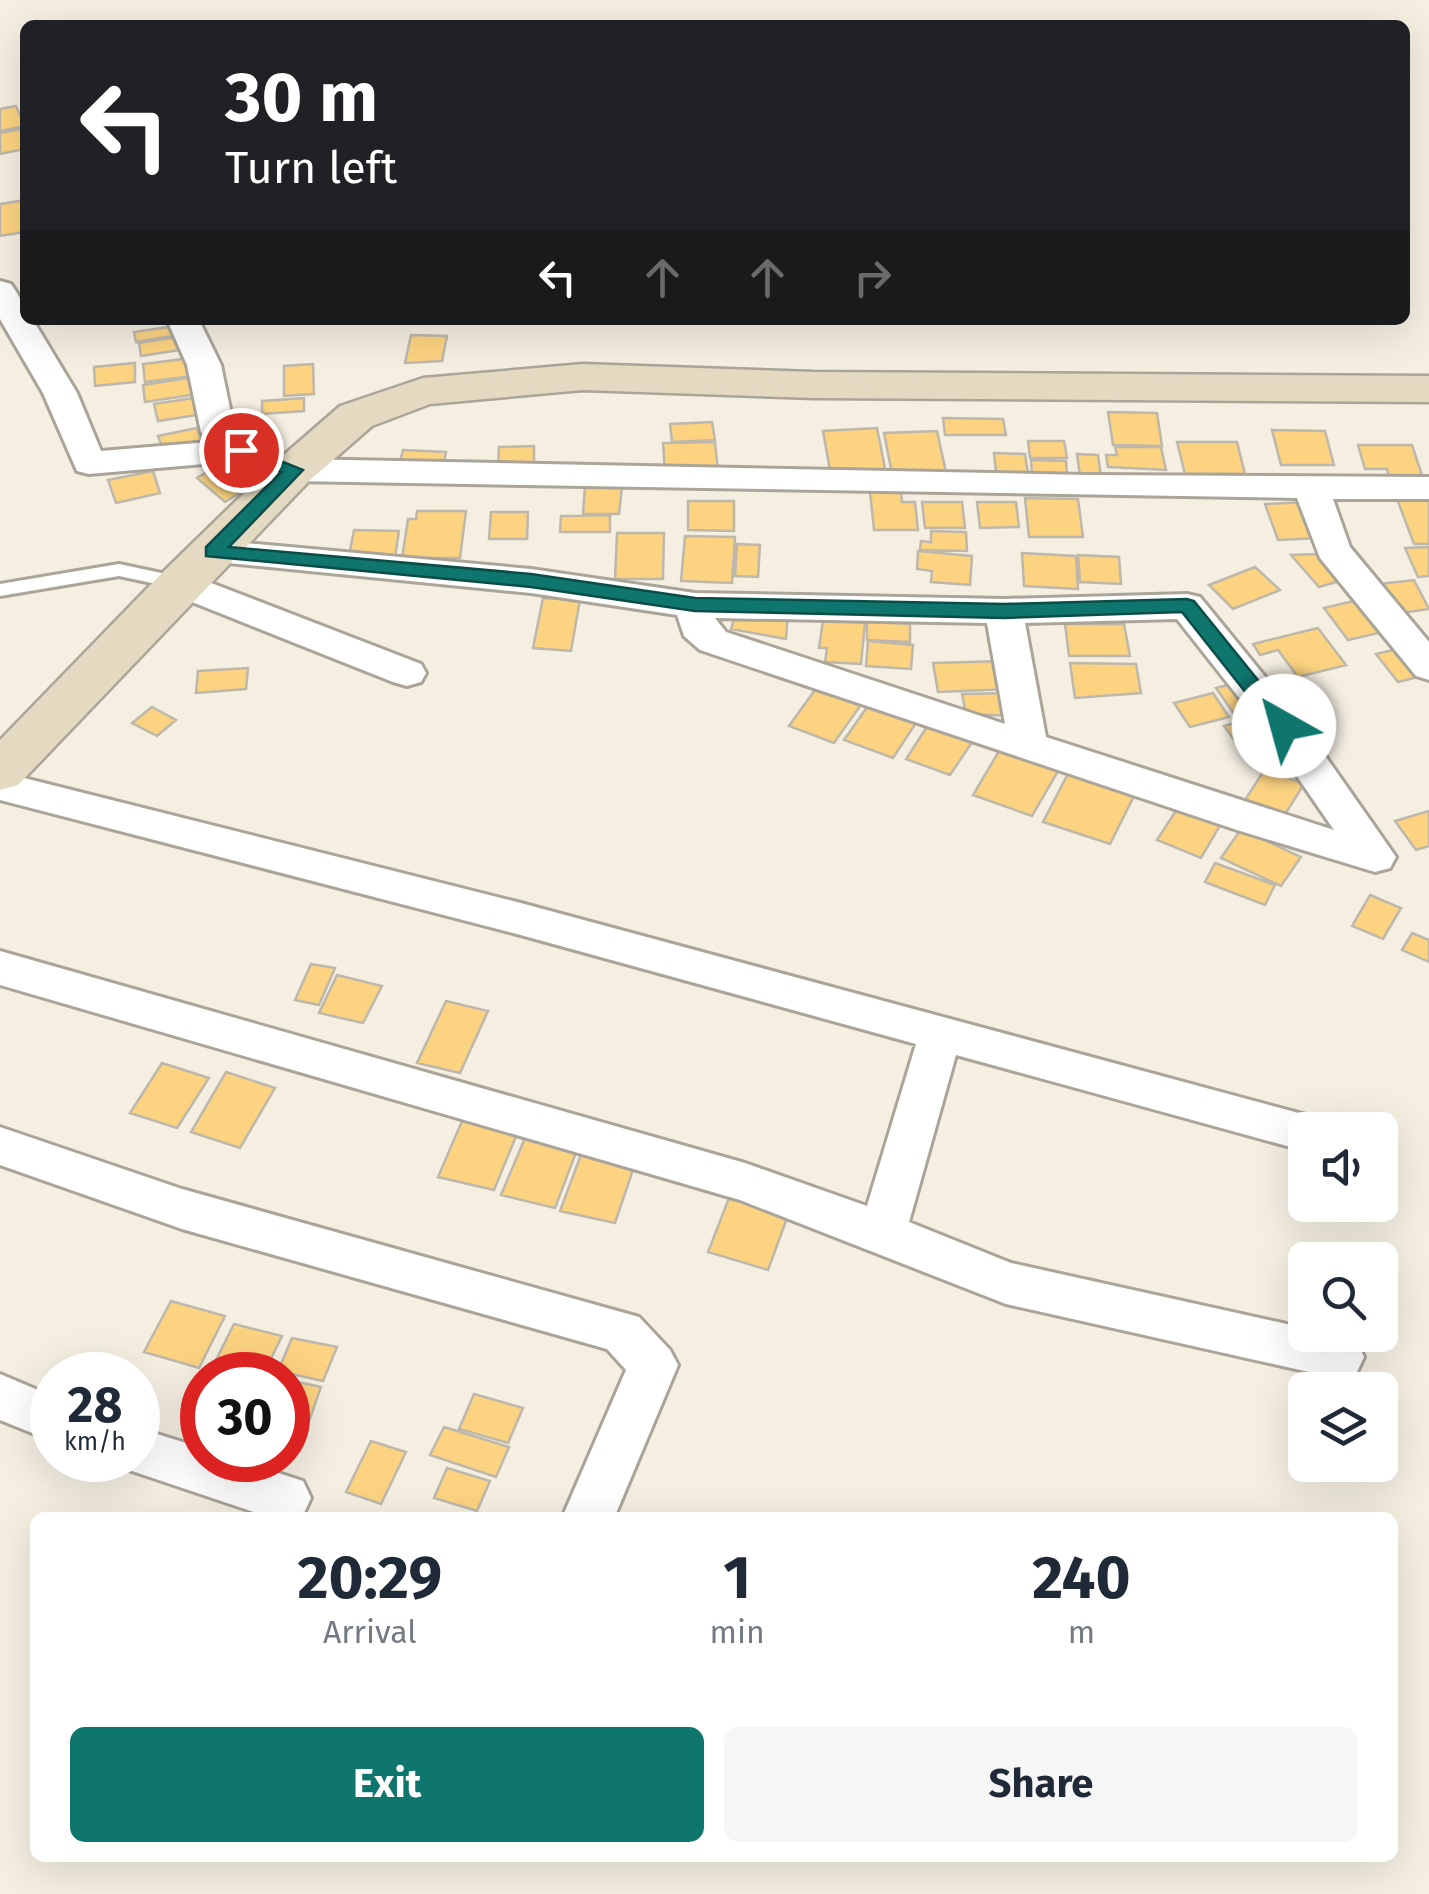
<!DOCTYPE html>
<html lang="en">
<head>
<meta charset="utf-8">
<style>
	body { margin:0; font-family:"Fira Sans",sans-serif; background:#f6f6f7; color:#1f2937; height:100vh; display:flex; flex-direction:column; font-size:38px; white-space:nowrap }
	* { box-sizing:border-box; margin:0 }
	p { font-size:32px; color:#747a83 }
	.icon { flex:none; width:55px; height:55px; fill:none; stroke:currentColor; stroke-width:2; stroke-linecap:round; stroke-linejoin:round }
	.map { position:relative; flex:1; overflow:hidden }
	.sheet { position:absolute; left:30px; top:1512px; width:1368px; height:350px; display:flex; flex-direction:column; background:#fff; border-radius:15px; box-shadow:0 10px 40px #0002 }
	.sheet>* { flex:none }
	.top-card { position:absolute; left:20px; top:20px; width:1390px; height:305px; border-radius:15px; box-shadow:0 10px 40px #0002; background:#202124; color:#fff; overflow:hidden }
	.fabs { position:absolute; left:1288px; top:1112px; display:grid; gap:20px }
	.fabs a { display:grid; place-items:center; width:110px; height:110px; border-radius:15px; background:#fff; box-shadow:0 10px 40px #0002; font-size:50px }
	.speed { position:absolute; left:30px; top:1352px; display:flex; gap:20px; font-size:50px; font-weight:700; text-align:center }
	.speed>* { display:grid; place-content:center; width:130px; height:130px; border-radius:50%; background:#fff; box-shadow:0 10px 40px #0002; line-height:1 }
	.speed small { font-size:25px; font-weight:400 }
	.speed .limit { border:15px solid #d22; background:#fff; color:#111 }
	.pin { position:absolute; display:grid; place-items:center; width:85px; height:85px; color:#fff; margin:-42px; border:5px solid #fff; border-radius:50%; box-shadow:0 2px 10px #0007 }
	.me { position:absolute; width:110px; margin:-55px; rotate:322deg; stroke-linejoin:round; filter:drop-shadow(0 0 8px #0008) }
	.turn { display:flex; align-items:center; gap:35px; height:210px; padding:0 40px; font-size:45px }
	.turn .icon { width:130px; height:130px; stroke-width:2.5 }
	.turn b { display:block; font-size:70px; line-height:85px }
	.lanes { display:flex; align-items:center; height:95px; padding:0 40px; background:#0003; justify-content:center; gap:50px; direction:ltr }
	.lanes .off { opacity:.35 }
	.eta { display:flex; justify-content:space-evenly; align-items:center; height:170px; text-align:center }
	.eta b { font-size:60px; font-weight:700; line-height:70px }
	.action { display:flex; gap:20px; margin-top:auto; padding:20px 40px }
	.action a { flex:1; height:115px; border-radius:15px; background:#0f766e; color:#fff; font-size:40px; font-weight:700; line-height:115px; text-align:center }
	.action a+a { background:#f6f6f7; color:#1f2937 }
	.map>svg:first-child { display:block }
	.building { fill:#fcd381; stroke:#beb7ab; stroke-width:2.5 }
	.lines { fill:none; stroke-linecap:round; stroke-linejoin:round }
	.lane-casing { stroke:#aba599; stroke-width:6 }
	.street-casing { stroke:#aba599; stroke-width:6 }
	.secondary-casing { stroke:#aba599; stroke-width:5 }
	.lane { fill:#fff; fill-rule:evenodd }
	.street { fill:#fff; fill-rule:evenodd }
	.secondary { fill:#e4dac2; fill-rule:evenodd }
	.route { fill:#0f766e; stroke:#0a4d48; stroke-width:2.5 }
</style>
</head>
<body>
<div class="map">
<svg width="1429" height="1894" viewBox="0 0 1429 1894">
	<rect width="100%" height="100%" fill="#f5efe2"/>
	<path class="building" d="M16 106 25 126 0 131V109Z
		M25 128V149L0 154V133Z
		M25 200V232L0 236V204Z
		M175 326 178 335 136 342 134 332Z
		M411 335 447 336 442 361 405 363Z
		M183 336 186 349 141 356 139 343Z
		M191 358 193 376 145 382 143 364Z
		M135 363V382L95 386 94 367Z
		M313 364 314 394 284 396V366Z
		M195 377 198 394 145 402 143 385Z
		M206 396 210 413 158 421 154 404Z
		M304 398V411L262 414V401Z
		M1108 412 1157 413 1162 446 1113 445Z
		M943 418 1003 419 1006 435H945Z
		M712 422 715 440 672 442 670 424Z
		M197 428 203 443 164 452 158 436Z
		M877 428 886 473 831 476 823 431Z
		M1272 430 1325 431 1334 465H1281Z
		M937 431 946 472 892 474 884 433Z
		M1028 441H1064L1067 458H1030Z
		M715 442 718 470 665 472 663 443Z
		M1177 442H1237L1245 474H1185Z
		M1358 445H1412L1423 478H1389L1387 469H1365Z
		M534 446V472H498L499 447Z
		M1115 447H1161L1166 470 1108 467 1106 455H1117Z
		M403 450 446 452 443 467 399 465Z
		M994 453 1025 454 1028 473 996 472Z
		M1077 454 1098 455 1101 477 1080 476Z
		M1031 460 1066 461 1067 474 1032 473Z
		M212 469 246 489 225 502 197 478Z
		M153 471 160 493 116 503 108 480Z
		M585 486 622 487 619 514H583Z
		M901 491 902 502H915L918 530H874L870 492Z
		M1025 498 1078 499 1083 537H1029Z
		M1397 499H1429V544H1414Z
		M688 501H734V531L688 530Z
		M922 502H962L965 528H925Z
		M977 502H1016L1019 527 980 528Z
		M1307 502 1319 538 1278 540 1265 504Z
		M417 511H466L460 558H402L408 519H416Z
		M491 512H528L527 539H489Z
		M610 515V532H560L561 516Z
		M354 530 399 531 395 557 349 556Z
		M931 531 966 532 967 551 920 550 921 541 931 542Z
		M617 533H664L663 579H615Z
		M685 536 735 537 732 583 681 581Z
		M737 544 760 545 758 577 735 576Z
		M1429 547V576L1418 577 1405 548Z
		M918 551 972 556 970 585 931 582 932 571 917 569Z
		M1022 553 1076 556 1078 589 1024 586Z
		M1320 554 1343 580 1319 587 1291 555Z
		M1078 555 1119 557 1121 584 1080 582Z
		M1255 567 1280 590 1233 609 1209 585Z
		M1414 580 1429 609 1401 613 1371 585Z
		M543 598 580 600 571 651 533 648Z
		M1362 599 1387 631 1348 640 1324 608Z
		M737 610 788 612 786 639 731 629Z
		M823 620 865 623 861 664 825 662 827 648H819Z
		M867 621 910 624V642L867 640Z
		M1065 624H1124L1130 656H1069Z
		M1318 628 1346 665 1298 677 1278 650 1260 655 1253 644Z
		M868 641 913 645 911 669 866 666Z
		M1401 648 1422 676 1398 682 1376 654Z
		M1003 661 1009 689 938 692 933 663Z
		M1070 663 1136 664 1141 693 1075 698Z
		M248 668 246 689 196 693 198 671Z
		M1240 682 1260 709 1235 715 1216 688Z
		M820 683 865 699 834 743 789 726Z
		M1012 693V716L966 714 962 694Z
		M1213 693 1229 717 1190 727 1174 703Z
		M870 703 918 720 893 758 844 740Z
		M152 707 176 720 157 736 132 723Z
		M1266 715 1284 740 1243 752 1224 726Z
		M930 722 975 738 950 775 906 759Z
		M1002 746 1061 766 1032 816 973 795Z
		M1072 766 1138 788 1110 844 1043 822Z
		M1265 769 1304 784 1284 816 1245 800Z
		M1179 806 1222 822 1201 858 1157 840Z
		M1429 811V846L1416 850 1395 821Z
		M1241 829 1301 857 1281 886 1221 858Z
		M1215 863 1275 885 1265 905 1205 882Z
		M1370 895 1401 908 1383 939 1352 926Z
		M1412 933 1429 940V962L1402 950Z
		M311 964 335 968 319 1005 295 1000Z
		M337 975 382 986 363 1023 319 1013Z
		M446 1001 488 1011 460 1073 417 1063Z
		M162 1063 209 1078 177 1128 130 1113Z
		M226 1072 275 1088 240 1148 191 1132Z
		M462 1121 517 1134 494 1190 438 1177Z
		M525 1138 577 1150 555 1208 501 1195Z
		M582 1152 635 1164 615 1223 560 1211Z
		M731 1193 790 1210 768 1270 708 1252Z
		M171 1301 225 1316 199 1368 144 1352Z
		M234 1324 282 1336 263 1375 210 1372Z
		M292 1338 337 1347 323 1381 278 1371Z
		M288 1380 321 1387 300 1447 288 1444Z
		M474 1394 523 1408 508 1443 459 1429Z
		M444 1427 509 1447 496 1477 430 1455Z
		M371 1441 406 1452 381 1504 346 1492Z
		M447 1468 490 1481 477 1511 434 1498Z"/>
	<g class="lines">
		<g class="lane-casing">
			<path id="lane" d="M119 564 180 577 190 583 180 589 119 576 0 596V584Z"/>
		</g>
		<g class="street-casing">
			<path id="street" d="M0 281 11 284C20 297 25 305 25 320H33L77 393 101 451 209 442 201 432 187 365 167 320H199L221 365 234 428 253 442 298 459 1088 475 1429 477V499H1333L1350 547 1429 642V680L1416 676 1320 558 1297 498 294 481 238 461 89 474 77 471 43 393 0 319Z
				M212 540 531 569 695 593 1004 599 1187 594 1200 597 1298 717 1396 857 1390 868 1375 872 1237 830 700 650 684 636 677 615 531 593 199 560 194 552 199 544ZM715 618 987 623 1005 724 726 632ZM1177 619 1270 737 1334 830 1046 737 1025 623Z
				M180 571 421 664 426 673 421 682 407 686 393 682 167 592 162 583 167 574Z
				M0 772 517 902 1321 1119 1327 1130H1305V1151L956 1055 909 1222 1011 1263 1305 1328V1335H1338L1357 1342 1364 1357 1357 1372 1340 1379 1006 1304 740 1200 0 985V951L745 1163 867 1206 916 1044 517 934 0 800Z
				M0 1127 182 1189 639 1317 670 1350 678 1365 614 1518H562L626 1370 607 1349 182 1229 0 1165Z
				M0 1374 52 1396V1441L0 1420Z
				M138 1428 202 1448V1460H239L303 1481 311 1498 303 1515 272 1518 120 1467 117 1460H138Z"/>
		</g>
		<g class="secondary-casing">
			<path id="secondary" d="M583 364 814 372 1429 376V402L814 398 583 390 430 404 372 426 310 480 18 785 0 790V740L163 572 278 460 340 406 423 378Z"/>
		</g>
		<use href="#lane" class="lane"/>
		<use href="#street" class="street"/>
		<use href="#secondary" class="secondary"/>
	</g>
	<path class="route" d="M241 445 303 470 229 547 531 574 695 598 1004 604 1187 599 1194 601 1295 726 1292 732H1277L1182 612 1004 618 695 611 531 587 206 556V547L281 472 234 455V446Z"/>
</svg>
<div class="fabs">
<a><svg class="icon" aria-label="sound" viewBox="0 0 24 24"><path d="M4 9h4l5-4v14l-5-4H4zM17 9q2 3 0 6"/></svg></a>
<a><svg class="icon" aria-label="search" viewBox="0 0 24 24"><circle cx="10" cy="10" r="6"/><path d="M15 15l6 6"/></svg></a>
<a><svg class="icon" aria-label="layers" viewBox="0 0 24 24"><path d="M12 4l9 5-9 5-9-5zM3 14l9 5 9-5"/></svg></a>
</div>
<div class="speed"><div>28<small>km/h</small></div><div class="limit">30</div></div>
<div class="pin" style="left:241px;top:450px;background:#d93025"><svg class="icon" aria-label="arrive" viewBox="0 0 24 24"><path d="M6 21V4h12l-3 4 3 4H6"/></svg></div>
<svg class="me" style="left:1284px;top:726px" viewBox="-20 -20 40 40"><circle r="19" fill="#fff"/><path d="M0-13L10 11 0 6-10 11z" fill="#0f766e"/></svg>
<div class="top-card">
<div class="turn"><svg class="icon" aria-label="left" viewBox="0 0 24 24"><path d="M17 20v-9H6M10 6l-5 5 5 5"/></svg><div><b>30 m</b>Turn left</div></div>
<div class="lanes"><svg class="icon" aria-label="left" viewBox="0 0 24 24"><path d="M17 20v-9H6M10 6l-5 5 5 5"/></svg><svg class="icon off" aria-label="ahead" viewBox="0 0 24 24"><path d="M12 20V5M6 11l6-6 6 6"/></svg><svg class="icon off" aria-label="ahead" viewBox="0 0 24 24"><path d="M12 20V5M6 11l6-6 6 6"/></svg><svg class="icon off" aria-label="right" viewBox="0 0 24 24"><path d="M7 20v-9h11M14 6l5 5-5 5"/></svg></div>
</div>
<section class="sheet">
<div class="eta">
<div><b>20:29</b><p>Arrival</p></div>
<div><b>1</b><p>min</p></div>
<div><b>240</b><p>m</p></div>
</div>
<div class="action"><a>Exit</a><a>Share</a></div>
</section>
</div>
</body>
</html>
